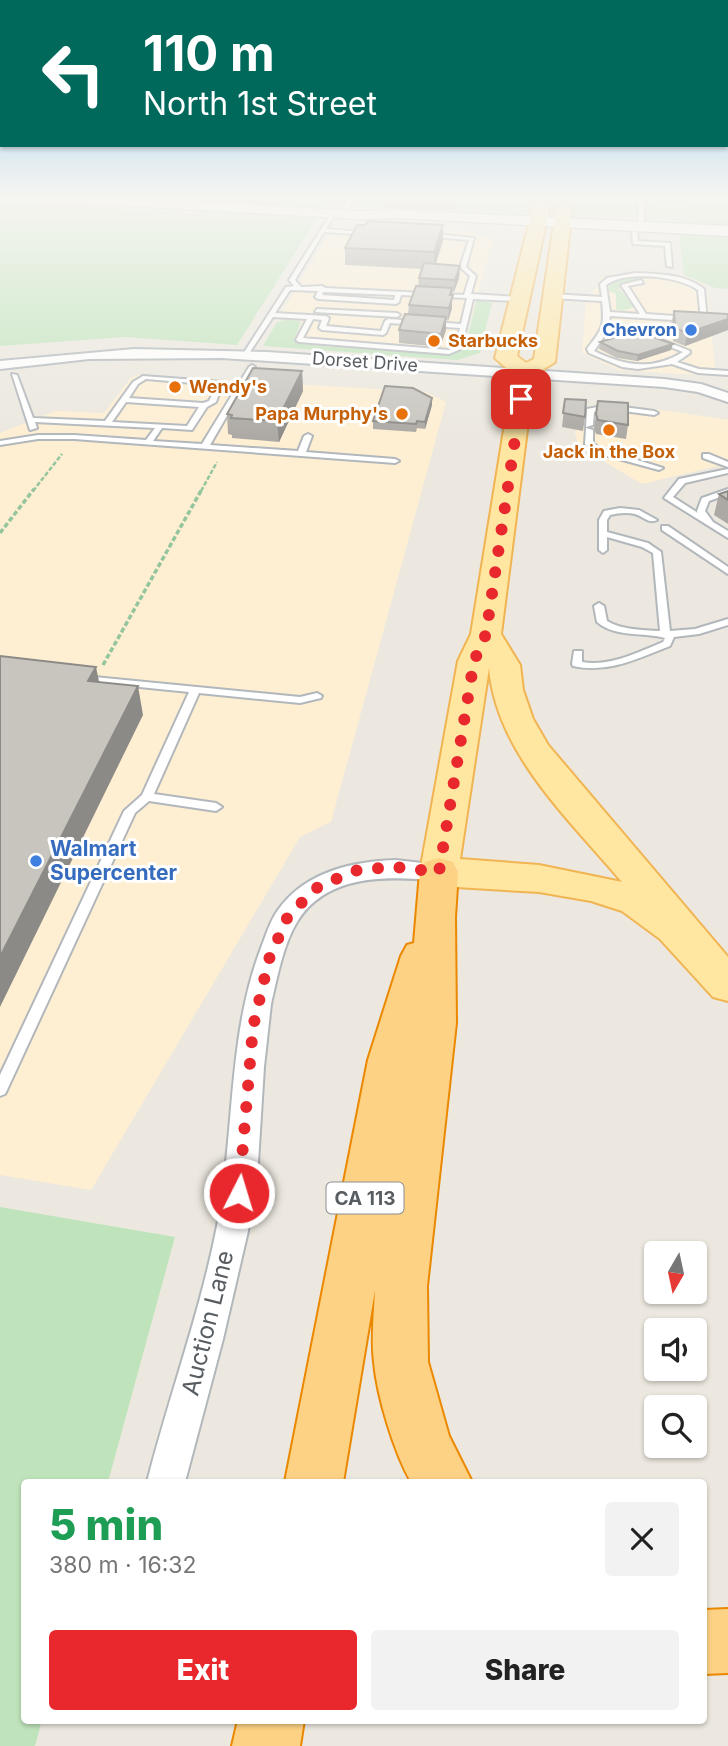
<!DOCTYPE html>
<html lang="en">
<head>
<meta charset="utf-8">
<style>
	body { margin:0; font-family:Inter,sans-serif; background:#f2f2f2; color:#222; height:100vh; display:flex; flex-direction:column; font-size:26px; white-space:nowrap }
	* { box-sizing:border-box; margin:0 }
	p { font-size:23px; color:#767676 }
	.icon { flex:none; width:38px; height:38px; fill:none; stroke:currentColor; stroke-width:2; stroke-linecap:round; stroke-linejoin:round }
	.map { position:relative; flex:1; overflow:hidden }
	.drawer { position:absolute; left:21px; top:1479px; width:686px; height:245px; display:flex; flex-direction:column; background:#fff; border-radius:7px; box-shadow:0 2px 5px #0004 }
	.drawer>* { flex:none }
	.banner { position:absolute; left:0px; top:0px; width:728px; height:147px; box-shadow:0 2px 5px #0004; background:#00695c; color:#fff; overflow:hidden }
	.needle { width:46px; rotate:189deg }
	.fabs { position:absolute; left:644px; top:1241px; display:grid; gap:14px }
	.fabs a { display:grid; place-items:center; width:63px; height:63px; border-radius:7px; background:#fff; box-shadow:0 2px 5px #0004; font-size:35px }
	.pin { position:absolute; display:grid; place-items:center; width:60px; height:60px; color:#fff; margin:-30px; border-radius:14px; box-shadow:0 4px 10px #0006 }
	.me { position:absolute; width:77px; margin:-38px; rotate:5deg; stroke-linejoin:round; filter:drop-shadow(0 0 5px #0008) }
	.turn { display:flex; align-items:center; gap:24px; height:147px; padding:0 28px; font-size:32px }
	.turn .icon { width:91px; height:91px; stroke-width:2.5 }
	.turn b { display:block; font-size:49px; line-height:60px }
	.round { display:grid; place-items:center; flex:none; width:74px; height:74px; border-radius:7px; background:#f2f2f2 }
	.headline { display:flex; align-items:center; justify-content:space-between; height:119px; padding:0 28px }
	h1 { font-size:42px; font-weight:800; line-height:52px; color:#1e9e55 }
	.cta { display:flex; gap:14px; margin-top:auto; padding:14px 28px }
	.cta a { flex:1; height:80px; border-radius:7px; background:#e9282e; color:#fff; font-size:28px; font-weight:800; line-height:80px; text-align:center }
	.cta a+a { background:#f2f2f2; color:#222 }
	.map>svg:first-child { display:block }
	.commercial { fill:#feefd3 }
	.green { fill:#bfe4bb }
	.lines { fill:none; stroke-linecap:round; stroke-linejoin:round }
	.lane-casing { stroke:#b2b7bb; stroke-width:4 }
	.street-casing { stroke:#b2b7bb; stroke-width:4 }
	.secondary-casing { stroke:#b3b8bd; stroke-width:3 }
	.primary-casing { stroke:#f1b453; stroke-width:4 }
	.highway-casing { stroke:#eb8800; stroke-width:4 }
	.path-far1 { stroke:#94c59d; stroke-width:2.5; stroke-dasharray:4.5 2; stroke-linecap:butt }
	.path { stroke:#94c59d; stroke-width:3.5; stroke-dasharray:5 2.5; stroke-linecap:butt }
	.lane { fill:#fff; fill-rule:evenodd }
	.street { fill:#fff; fill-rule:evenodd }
	.secondary { fill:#fff; fill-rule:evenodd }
	.primary { fill:#ffe6a1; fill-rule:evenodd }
	.highway { fill:#fdd285; fill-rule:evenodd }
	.wall { fill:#aca9a4 }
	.shaded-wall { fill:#8c8a86 }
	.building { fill:#c8c5bf; stroke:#8c8a86; stroke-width:2 }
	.route { stroke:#e9282e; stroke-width:12; stroke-dasharray:0 21.6 }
	.shop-dot { fill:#3f7fe0; stroke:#fff; stroke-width:2.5 }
	.food-dot { fill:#e8710a; stroke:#fff; stroke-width:2.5 }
	.labels { text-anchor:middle; stroke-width:6; stroke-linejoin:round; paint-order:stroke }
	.far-shop-label { font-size:18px; font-weight:bold; fill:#366cbe; stroke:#fff; text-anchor:end }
	.far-food-label { font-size:18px; font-weight:bold; fill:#c56008; stroke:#fff; text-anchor:start }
	.far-street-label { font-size:18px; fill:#585d61; stroke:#fff }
	.shield { fill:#fff; stroke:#8a8e90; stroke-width:2 }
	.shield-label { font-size:19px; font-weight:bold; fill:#585d61 }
	.shop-label { font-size:21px; font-weight:bold; fill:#366cbe; stroke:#fff; text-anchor:start }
	.near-street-label { font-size:24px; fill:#585d61; stroke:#fff }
</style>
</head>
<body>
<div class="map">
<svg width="728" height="1746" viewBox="0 0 728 1746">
	<rect width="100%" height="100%" fill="#ece8df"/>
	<path class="commercial" d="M334 226 473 232 493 240 462 349 442 353 308 345 295 340 302 320 278 318Z
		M639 273 689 278 702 283 707 290 715 365 713 376 619 370 582 353 586 300 598 286 599 279 614 274Z
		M139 375 426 392 446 402 331 822 300 837 91 1190 0 1175V433L56 411 104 413 131 378Z
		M593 405 670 411 728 420V470L717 466 642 484 578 446 575 432 582 409Z"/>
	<path class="green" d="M213 196H728V289L715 288 684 275 677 220 326 204 237 345 125 337 0 346V202L196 214Z
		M625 277H639V280L619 284 620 289 614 290H621L634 307 623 311 616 309V294L609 291V283Z
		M481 300 492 303 484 335 468 336 476 302Z
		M289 319 301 322 294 339 307 345 449 354 463 350 467 337 484 336 480 353 457 360 263 346 277 322Z
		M0 1207 175 1237 108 1482H24V1720H42L35 1746H0Z"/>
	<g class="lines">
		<g class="lane-casing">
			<path id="lane" d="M192 196H197L187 206H183Z
				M350 196H355L343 215H339Z
				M639 196H644V226L641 228 638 226Z
				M332 212 335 214 326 229 373 233 370 235 324 232 295 280 301 287 322 286 325 288 464 295 470 276 460 267 469 240 425 236 427 233 474 238 466 267 476 276 471 294 518 297 521 299 518 301 473 299 461 349 449 354 299 342 296 340 307 319 273 317 248 355H244L243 354 286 287 294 286 289 280ZM290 290 318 291 315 297 318 299 396 304 399 302 401 295 467 298 461 324 388 319 385 321 381 331 326 326 329 318 326 316 275 313ZM323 292 395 295 394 300 322 295ZM313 319 322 320 319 328 322 330 383 335 386 333 390 323 460 328 455 348 449 350 303 338Z
				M632 231 637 232 638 241 670 243 672 267 667 266 665 246 633 244Z
				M635 273C658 274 686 274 704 289L707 320 704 322 701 320 698 290C678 276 626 270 606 285L610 312 640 314 621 285 641 280 643 283 628 286 646 314 689 317 692 319 689 321 610 316 608 328 643 332 690 351V353L677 362 699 369 728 371V375L698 373 672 364 638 369 622 367 589 353 587 349C602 329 605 327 602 301L552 298 549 296 552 294 602 297 600 284 607 278ZM607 332 640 335 683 352C652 371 625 366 594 351Z
				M317 309 397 313 400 315 397 317 315 312Z
				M252 365 255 367 210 445 298 451 304 436 308 434 312 436 306 452 395 459 399 461 395 463 74 439H38L0 445V441L38 435H74L146 440 155 428 35 422 37 428 30 430 12 374 17 375 33 418 105 421 133 382 143 376 223 382 216 402 207 407 192 430 162 428 153 441 202 444 249 367ZM146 379 217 385 209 401 203 403 129 398 138 384ZM126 402 199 407 187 426 112 422Z
				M608 405 654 411 658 413 654 415 608 409 594 412 593 425 586 427 587 409Z
				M586 428 593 430V443L599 448 663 468 659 470 593 452 585 444Z
				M703 454H709L728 462V467L703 458Z
				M728 469V473L685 483 673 497 698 513 697 511 702 498 728 489V494L709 501 705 511 713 522 728 531V538L664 498 679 479Z
				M620 508 639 510 657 520C649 524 644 517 635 514 627 512 618 513 610 515L607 520V532L648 543 661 552 670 631 695 629 728 619V625L699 634 674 637 670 646C639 658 608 674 573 666L572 664 574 651H582V662C610 667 638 652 663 642L665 638C644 632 616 638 597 622L594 606 599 603 604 606 607 621C622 630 642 630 660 631L653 553 642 547 607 537V550L603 553 599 550V520L604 511Z
				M662 526H668L728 567V574L662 530Z
				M84 676 300 697 317 693 322 696 321 698 300 703 199 693 154 794 216 803 222 807 216 811 149 801 135 813 7 1090 5 1094 0 1096V1075L124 811 142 795 189 692 80 681 79 679Z"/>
		</g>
		<g class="street-casing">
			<path id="street" d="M134 349 267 352 664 379 701 384 728 393V402L698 392 664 387 222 358 89 359 0 369V361Z
				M396 860 448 866 451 872 448 878 439 881C390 876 327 873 297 922 283 945 277 978 271 1004L264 1067 258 1163 248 1231 223 1339 185 1482H147C169 1396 200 1313 217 1226 235 1134 227 1037 261 948 266 935 270 921 278 910 305 872 353 861 396 860Z"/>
		</g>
		<g class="secondary-casing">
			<path id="secondary" d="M21 196H96L359 211 398 210 728 226V236L398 218 359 219 28 200Z"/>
		</g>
		<g class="primary-casing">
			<path id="primary" d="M536 196H552L517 356 526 363 534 359 556 209 564 204 572 209 555 362 534 375 501 634 520 665 523 690 533 719 548 745 728 957V1001L713 997 660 939 622 911 591 901 539 892 439 886 425 882 420 872 458 661 471 634 513 374 495 358ZM489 668C497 754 569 819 622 882L539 865 460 859Z"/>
		</g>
		<g class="highway-casing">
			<path id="highway" d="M439 858 453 862 458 872 455 917 456 1023 427 1286 428 1362 449 1436 472 1482H411C394 1452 377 1396 374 1362 371 1339 374 1314 375 1290L343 1482H285L368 1060 401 956 407 945 414 943 420 872 425 862Z
				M728 1609V1673L704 1674V1610Z
				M238 1720H304L300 1746H232Z"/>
		</g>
		<path class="path-far1" d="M33 491 62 454
			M201 491 217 462"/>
		<path class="path" d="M0 533 34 489
			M103 665 202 489"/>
		<use href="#lane" class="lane"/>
		<use href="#street" class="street"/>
		<use href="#secondary" class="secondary"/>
		<use href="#primary" class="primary"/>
		<use href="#highway" class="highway"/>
	</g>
	<path class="wall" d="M457 196 453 210 384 208V197Z
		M617 196H637L636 201 617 200Z
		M645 196H689L688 204 647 202Z
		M443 225V241L435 264 460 266 459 278 454 292H452V308L448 321 446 320V330L440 347 399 343V330L408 314 409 305 418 286 419 278 422 269 345 265V248Z
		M674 311 728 314V330L685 346 673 341 671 324Z
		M600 342 671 350 637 361 617 358 599 349Z
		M302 371 303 391 279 442 232 438V435L228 434 227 414Z
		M565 399 585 417 583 431 562 427Z
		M432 405 425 429 417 428 416 432 373 429V421Z
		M596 414 628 425 626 439 596 434 594 428Z
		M728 491V524L714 515 719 494Z"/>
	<path class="shaded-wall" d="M454 196H457L453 210V199Z
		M443 225V241L434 269V252Z
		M460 266 459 278 454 292 455 280Z
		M452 288V308L448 321 450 295Z
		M446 317V330L440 347 441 334Z
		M728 319V330L685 346 687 333Z
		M673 344 671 350 637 361 638 355Z
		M302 371 303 391 279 442 277 421Z
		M432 398V405L425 429V422Z
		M96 667 102 696 88 681Z
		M138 686 143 715 0 1007V957Z"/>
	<path class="building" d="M385 196H454L453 199 384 197Z
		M368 221 443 225 434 252 345 248 357 225H365Z
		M424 263 460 266 455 280 419 278Z
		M416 286 452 288 450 295H453L449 308 409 305Z
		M674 311 728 314V319L687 333 675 328Z
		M405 314 446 317 441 334 399 330Z
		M637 331 673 344 638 355 618 351 600 342Z
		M253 368 302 371 277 421 231 418 232 415 227 414Z
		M385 386 413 388 432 398 425 422 417 421 416 424 373 421Z
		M565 399 586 400 585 417 563 413Z
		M598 401 628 403V425L598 420 596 414Z
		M728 491V500L719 494Z
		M0 656 96 667 88 681 138 686 0 957Z"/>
	<linearGradient id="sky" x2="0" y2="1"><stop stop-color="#89c5f1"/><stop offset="0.45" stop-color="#f6f5f1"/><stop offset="1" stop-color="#f6f5f1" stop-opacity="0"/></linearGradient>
	<rect width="728" height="440" fill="url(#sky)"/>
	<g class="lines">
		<path class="route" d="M239 1193 253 1027 269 959 288 916 319 886 358 870 394 867 439 872 474 661 486 634 521 399"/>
	</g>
	<g class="shop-dot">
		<circle cx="691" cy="330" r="7"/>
		<circle cx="36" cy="861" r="7"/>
	</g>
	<g class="food-dot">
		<circle cx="434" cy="341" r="7"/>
		<circle cx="175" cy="387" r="7"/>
		<circle cx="402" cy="414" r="7"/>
		<circle cx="609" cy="430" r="7"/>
	</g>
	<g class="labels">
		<g class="far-shop-label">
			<text x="677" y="336">Chevron</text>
		</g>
		<g class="far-food-label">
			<text x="448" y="347">Starbucks</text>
			<text x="189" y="393">Wendy's</text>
			<text x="388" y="420" text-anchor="end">Papa Murphy's</text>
			<text x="609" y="458" text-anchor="middle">Jack in the Box</text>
		</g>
		<g class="far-street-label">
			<text transform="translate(365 362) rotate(4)" y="6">Dorset Drive</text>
		</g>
		<rect class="shield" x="326.5" y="1182.5" width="77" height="31" rx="5"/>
		<g class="shield-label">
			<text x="365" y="1205">CA 113</text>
		</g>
		<g class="shop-label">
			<text x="50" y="856">Walmart<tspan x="50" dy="24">Supercenter</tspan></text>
		</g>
		<g class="near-street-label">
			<text transform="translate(208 1323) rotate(-76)" y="8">Auction Lane</text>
		</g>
	</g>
</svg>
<div class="fabs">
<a><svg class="needle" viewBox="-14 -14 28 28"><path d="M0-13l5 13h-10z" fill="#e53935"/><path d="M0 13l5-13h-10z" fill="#767676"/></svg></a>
<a><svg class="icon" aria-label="sound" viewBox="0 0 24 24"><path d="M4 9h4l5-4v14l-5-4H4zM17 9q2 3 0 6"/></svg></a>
<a><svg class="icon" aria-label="search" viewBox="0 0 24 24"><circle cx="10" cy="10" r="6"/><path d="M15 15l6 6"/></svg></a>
</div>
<div class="pin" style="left:521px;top:399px;background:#d93025"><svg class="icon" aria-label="arrive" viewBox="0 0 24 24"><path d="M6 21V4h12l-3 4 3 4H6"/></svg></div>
<svg class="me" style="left:239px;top:1193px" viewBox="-20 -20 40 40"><circle r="17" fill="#e9282e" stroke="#fff" stroke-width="3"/><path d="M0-11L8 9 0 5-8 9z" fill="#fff"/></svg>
<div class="banner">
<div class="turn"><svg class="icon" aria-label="left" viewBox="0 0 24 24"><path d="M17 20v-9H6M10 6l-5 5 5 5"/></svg><div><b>110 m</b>North 1st Street</div></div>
</div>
<section class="drawer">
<div class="headline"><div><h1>5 min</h1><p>380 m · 16:32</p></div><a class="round"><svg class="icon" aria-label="close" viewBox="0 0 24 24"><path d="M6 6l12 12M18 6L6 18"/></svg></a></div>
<div class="cta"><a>Exit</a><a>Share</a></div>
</section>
</div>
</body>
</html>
